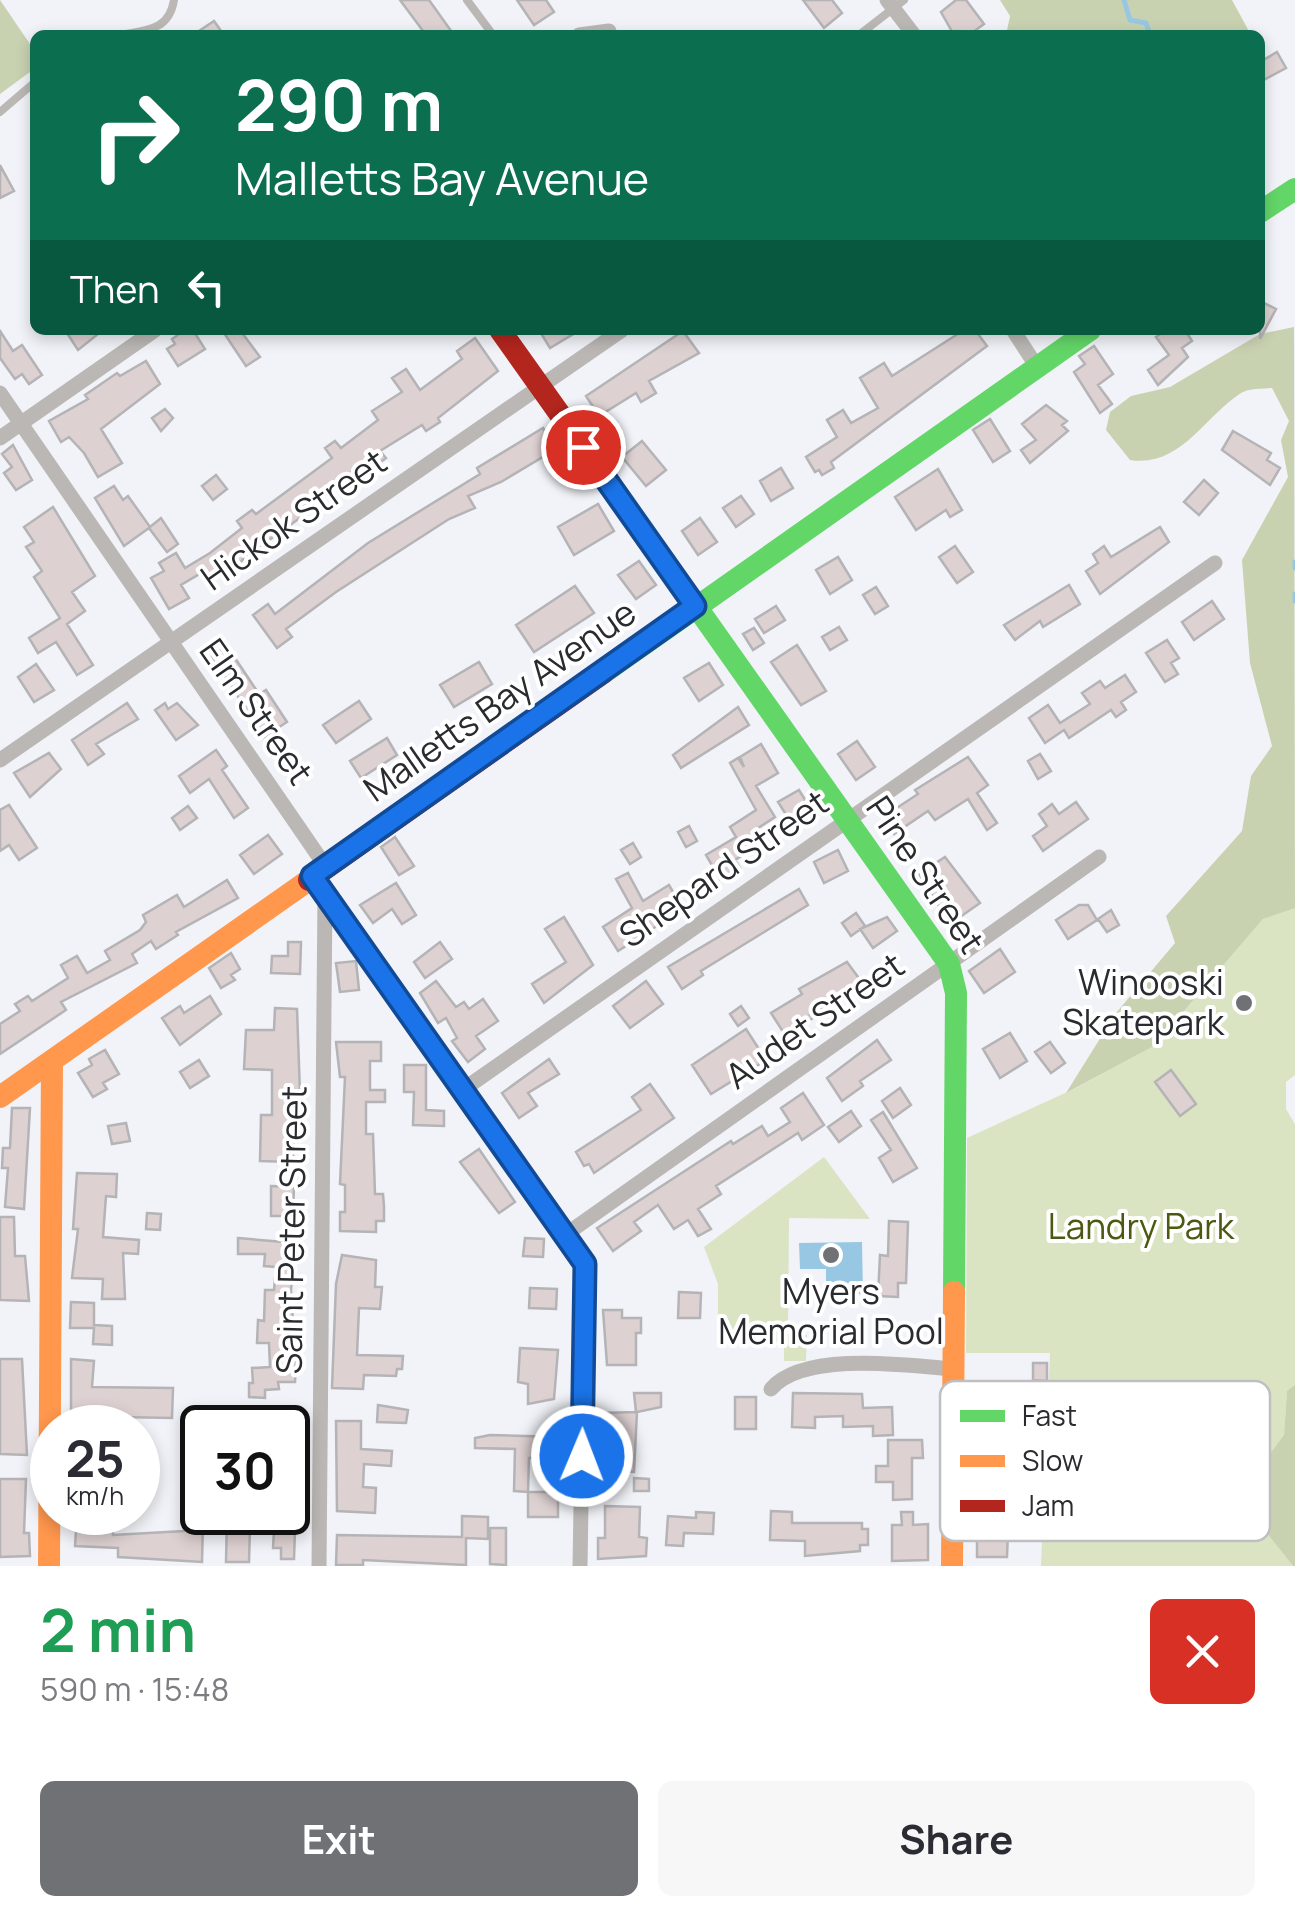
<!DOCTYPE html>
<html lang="en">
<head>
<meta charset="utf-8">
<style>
	body { margin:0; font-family:Manrope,sans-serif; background:#f7f7f7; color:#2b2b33; height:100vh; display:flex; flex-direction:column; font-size:38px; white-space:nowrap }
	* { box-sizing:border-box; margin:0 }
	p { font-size:32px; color:#7c7c81 }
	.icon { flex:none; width:55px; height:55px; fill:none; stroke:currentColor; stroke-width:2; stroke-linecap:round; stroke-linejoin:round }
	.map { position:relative; height:1566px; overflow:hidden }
	.drawer { display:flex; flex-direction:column; background:#fff; flex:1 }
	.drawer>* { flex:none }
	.top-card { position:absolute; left:30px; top:30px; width:1235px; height:305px; border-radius:15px; box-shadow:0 5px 15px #0003; background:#0b6e4f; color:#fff; overflow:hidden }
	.speed { position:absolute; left:30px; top:1405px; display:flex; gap:20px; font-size:50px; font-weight:700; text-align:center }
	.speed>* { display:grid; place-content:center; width:130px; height:130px; border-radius:50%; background:#fff; box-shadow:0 5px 15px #0003; line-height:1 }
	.speed small { font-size:25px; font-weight:400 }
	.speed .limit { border:5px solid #111; border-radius:15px; background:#fff; color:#111 }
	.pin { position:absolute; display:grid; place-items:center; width:85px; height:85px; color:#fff; margin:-42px; border:5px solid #fff; border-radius:50%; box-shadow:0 2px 10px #0007 }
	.me { position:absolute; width:110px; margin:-55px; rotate:1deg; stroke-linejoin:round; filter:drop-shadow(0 0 8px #0008) }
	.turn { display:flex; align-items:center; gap:35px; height:210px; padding:0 40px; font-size:45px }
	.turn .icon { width:130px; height:130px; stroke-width:2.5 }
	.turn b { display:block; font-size:70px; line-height:85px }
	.then { display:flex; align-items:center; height:95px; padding:0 40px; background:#0003; gap:20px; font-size:38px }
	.round { display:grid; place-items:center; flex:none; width:105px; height:105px; border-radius:15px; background:#f7f7f7 }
	.head { display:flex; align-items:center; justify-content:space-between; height:170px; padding:0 40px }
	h1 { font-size:60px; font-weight:700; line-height:75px; color:#1e9e55 }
	.primary-button { display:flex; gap:20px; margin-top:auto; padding:20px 40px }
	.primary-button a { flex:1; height:115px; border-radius:15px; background:#707175; color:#fff; font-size:40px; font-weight:700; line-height:115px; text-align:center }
	.primary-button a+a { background:#f7f7f7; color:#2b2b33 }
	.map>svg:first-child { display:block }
	.green { fill:#dae4c3 }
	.forest { fill:#c8d2b1 }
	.water { fill:#97c7e3 }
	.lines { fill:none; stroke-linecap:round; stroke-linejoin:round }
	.stream { stroke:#97c7e3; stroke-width:5 }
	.building { fill:#ded1d2; stroke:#b4b3b5; stroke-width:2.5 }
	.lane { stroke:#bbb7b4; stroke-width:8 }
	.street { stroke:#bbb7b4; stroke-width:15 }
	.fast { stroke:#63d668; stroke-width:22 }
	.slow { stroke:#ff974d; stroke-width:22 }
	.jam { stroke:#b3261e; stroke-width:22 }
	.route-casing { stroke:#114b97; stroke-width:25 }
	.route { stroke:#1a73e8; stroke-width:18 }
	.poi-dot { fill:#707175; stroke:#fff; stroke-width:4 }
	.labels { text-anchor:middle; stroke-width:8; stroke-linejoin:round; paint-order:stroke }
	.street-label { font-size:35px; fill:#2a2b2f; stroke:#fff }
	.poi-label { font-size:35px; fill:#2a2b2f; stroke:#fff; text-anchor:end }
	.park-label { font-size:35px; fill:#4c5911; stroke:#fff }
	.key { fill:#fff; stroke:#bfbfc1; stroke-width:2.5 }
	.key-label { font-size:28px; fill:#2a2b2f }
</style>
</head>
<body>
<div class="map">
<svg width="1295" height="1566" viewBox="0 0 1295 1566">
	<rect width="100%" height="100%" fill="#f1f3f8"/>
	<path class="green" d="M1289 908H1295V1075L1286 1082V1109L1295 1124V1385L1287 1392 1284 1435 1244 1505 1293 1566H1041L1050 1353H966L967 1138 1076 1088 1154 1046 1263 919Z
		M824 1157 870 1219 789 1218 788 1334 807 1335 806 1361H784V1342L718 1340V1284L704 1247Z"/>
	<path class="forest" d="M0 0 32 47 30 72 0 94Z
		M1000 0H1232L1251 35H1006L1010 16Z
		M1294 327 1295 908 1263 919 1154 1046 1066 1093 1116 1013 1175 943 1166 916 1242 831 1251 776 1272 746 1250 663 1242 560 1288 477 1281 440 1289 421 1272 388C1262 389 1249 388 1241 393 1204 417 1180 468 1130 460L1106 430 1110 412 1131 396 1170 387 1260 334Z
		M1295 1385V1566H1293L1244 1505 1259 1469 1284 1435 1287 1391Z"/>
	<path class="water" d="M862 1242 863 1294 826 1295V1269H800L799 1243Z"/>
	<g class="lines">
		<path class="stream" d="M1124 0 1130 20 1146 23 1150 35
			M1295 562V568
			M1295 594V601"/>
	</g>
	<path class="building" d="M400 0H429L454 35H426Z
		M517 0H546L554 12 534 25Z
		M803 0H832L842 13 824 28Z
		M956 0H966L984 24 969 35H954L941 12Z
		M214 21 224 35H193Z
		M1277 52 1286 68 1260 82V62Z
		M0 165 14 191 0 198Z
		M1260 301 1276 309 1260 339Z
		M65 330H103L78 350Z
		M185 330H193L205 349 178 366 167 349 175 344 172 339Z
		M222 330H240L260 357 246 366Z
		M539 330H580L550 348Z
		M964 330H975L987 346 831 462 834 468 822 475 819 470 815 472 806 457 837 437 827 420 843 410 851 423 878 408 860 378 884 363 892 376Z
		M1166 330H1185L1192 341 1182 348 1188 357 1158 385 1148 370 1169 355 1156 337Z
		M0 331 13 351 22 345 42 375 29 384 22 374 15 379 0 358Z
		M683 331 699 353 649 381 656 393 641 402 636 393 599 416 586 396Z
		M475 338 498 371 438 418 440 422 426 431 422 425 380 451 386 458 370 470 365 462 303 507 307 513 245 557 235 569 231 565 209 580 203 572 181 585 189 598 169 609 151 578 164 571 159 563 176 553 185 568 210 553 242 528 237 521 252 510 256 514 332 458 325 448 335 441 341 448 378 420 372 411 402 392 392 378 406 369 420 390 462 359 457 351Z
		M1094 346 1113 374 1098 385 1112 404 1100 413 1074 372 1085 364 1079 356Z
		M146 361 160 384 101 429 122 463 98 477 84 453 69 437 61 442 49 421 88 399 85 395 117 373 120 376Z
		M1046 405 1067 421 1062 425 1068 431 1030 463 1021 450 1036 440 1022 424Z
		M165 409 173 418 161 431 152 418Z
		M990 419 1010 451 993 462 973 430Z
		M543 428 556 449 501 482 468 496 475 508 449 519 336 592 286 629 292 637 277 648 253 615 268 604 275 614 368 543 480 474 477 468Z
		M1233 431 1271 453 1267 460 1280 468 1270 485 1222 450Z
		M642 441 666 470 646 486 622 457Z
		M13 445 32 480 16 490 4 473 12 467 2 454Z
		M781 468 793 488 771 501 760 481Z
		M938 469 962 510 950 517 946 510 916 530 895 497Z
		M216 475 227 489 213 500 202 486Z
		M1204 480 1218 493 1199 515 1184 502Z
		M114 486 123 500 128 496 150 527 161 518 178 544 167 552 149 528 124 546 95 498Z
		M741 496 754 514 736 527 723 508Z
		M598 504 614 531 574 555 558 527Z
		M53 507 95 576 72 592 85 611 67 624 93 665 77 675 56 642 38 653 29 638 60 618 34 577 42 571 26 547 34 542 24 527Z
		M700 518 717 542 698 555 682 531Z
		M1160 527 1169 542 1100 594 1086 571 1098 563 1093 554 1104 546 1111 557Z
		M955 546 973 572 957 583 939 557Z
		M838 557 852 580 830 594 816 570Z
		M639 561 656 585 636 599 618 575Z
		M1069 585 1080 604 1043 627 1040 621 1015 640 1004 625Z
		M575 586 594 613 534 652 516 625Z
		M876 587 888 606 875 614 863 595Z
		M1212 601 1224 619 1194 640 1182 622Z
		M776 606 785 620 764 633 755 619Z
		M839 627 847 640 830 650 822 637Z
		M754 628 764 643 753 650 743 634Z
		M1167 640 1179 658 1171 663 1178 674 1165 682 1146 653Z
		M797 645 826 691 801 705 771 662Z
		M227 646 259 694 266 690 287 722 264 737 212 656Z
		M479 662 492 684 454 707 440 685Z
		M709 663 723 685 699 701 684 678Z
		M36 664 54 690 34 702 18 677Z
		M1125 675 1136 692 1121 702 1126 710 1116 717 1111 710 1069 738 1064 730 1045 743 1029 718 1048 705 1060 723 1090 704 1082 693 1100 681 1105 688Z
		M359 701 371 719 336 743 323 725Z
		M127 703 138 719 96 744 104 754 88 765 72 740Z
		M165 703 168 709 177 703 198 725 176 740 155 710Z
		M738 707 749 725 681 768 673 755Z
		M387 738 397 755 361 778 350 761Z
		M857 741 875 767 856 780 838 754Z
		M761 744 778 773 756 786 775 817 755 830 763 843 735 860 740 868 720 879 706 855 736 837 730 827 756 810 730 763 738 758 744 767 740 757Z
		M216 750 227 766 222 770 248 808 234 818 209 779 190 793 179 776Z
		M49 753 61 769 30 797 14 773Z
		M1040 754 1051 771 1038 779 1028 761Z
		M968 757 988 785 977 793 997 823 987 830 968 799 935 820 928 811 894 834 883 817 918 794 915 790Z
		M799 790 812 811 792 824 778 802Z
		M1076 802 1088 819 1043 851 1033 836 1047 826 1039 814 1052 804 1059 814Z
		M9 805 37 848 19 860 9 845 0 851V810Z
		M188 806 197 818 180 830 172 818Z
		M689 826 697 841 686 847 678 832Z
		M268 835 282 854 254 874 240 855Z
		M395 837 414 866 399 875 381 847Z
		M633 843 641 857 630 864 621 850Z
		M838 850 848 871 824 883 814 862Z
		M945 857 980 903 950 924 919 874Z
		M628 873 643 901 669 885 683 909 618 951 603 927 632 908 616 879Z
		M227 880 238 898 176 932 178 935 156 949 151 941 132 954 137 963 61 1002 66 1010 0 1054V1024L20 1011 15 1004 28 996 32 1001 68 978 61 965 77 956 87 973 110 960 105 951 140 930 146 922 143 915 177 895 184 907Z
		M396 883 416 915 402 924 392 909 373 923 360 905Z
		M799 889 808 905 701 971 703 975 682 989 668 967Z
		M1079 905H1088L1097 920 1068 939 1056 920Z
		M1111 910 1119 925 1107 932 1098 919Z
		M856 913 865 926 851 936 842 923Z
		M564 917 593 965 544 1003 532 984 566 962 545 929Z
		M887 917 897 931 873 948 860 929Z
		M288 942H301L300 974 271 973 272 956H288Z
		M440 942 452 959 425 978 414 962Z
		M1000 949 1015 972 984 993 969 971Z
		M231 953 240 969 231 975 235 980 221 988 209 968Z
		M356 961 359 990 340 992 336 963Z
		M847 962 864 985 810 1015 813 1018 798 1027 801 1033 789 1041 771 1013 802 994 799 989Z
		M436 981 456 1007 464 1002 469 1009 483 999 498 1021 476 1036 485 1049 468 1062 452 1041 457 1038 446 1018 438 1023 420 993Z
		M646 981 663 1004 630 1028 613 1006Z
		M210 996 221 1014 180 1045 162 1018 180 1006 184 1013Z
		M741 1006 749 1018 738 1026 730 1014Z
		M275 1008 297 1009 300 1093H294L293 1162 260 1161 261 1115H272V1070L244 1069 246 1030H274Z
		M746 1029 766 1060 711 1094 692 1065Z
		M1010 1033 1027 1061 1000 1078 983 1049Z
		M877 1040 891 1060 860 1081 863 1086 842 1101 827 1078Z
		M336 1042H381V1061H370V1090H385V1102H366V1134H373L375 1194H383L384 1206V1221H376V1232L340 1231V1212H345V1185L340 1184 345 1077H340Z
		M1050 1042 1065 1063 1051 1073 1035 1052Z
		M105 1050 119 1074 103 1083 107 1089 93 1097 78 1073 92 1065 89 1059Z
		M549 1059 559 1074 528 1093 537 1106 519 1118 502 1093Z
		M199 1060 209 1076 190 1088 180 1072Z
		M404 1065H426V1110L444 1111V1126L413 1125 414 1092H404Z
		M1171 1070 1196 1104 1180 1116 1155 1082Z
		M650 1084 674 1118 594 1173 589 1164 584 1166 576 1152 641 1110 632 1097Z
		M900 1088 911 1105 893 1118 882 1101Z
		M803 1093 824 1125 802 1140 798 1133 716 1186 721 1194 698 1209 711 1229 698 1236 688 1220 674 1229 658 1205 634 1222 641 1231 613 1251 597 1228 731 1141 733 1144 762 1126 768 1136 790 1122 781 1108Z
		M12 1108H30L24 1209 5 1207 8 1168H2L3 1148H10Z
		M851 1111 861 1126 839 1142 828 1127Z
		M883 1112 917 1168 893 1182 879 1158 891 1150 871 1120Z
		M126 1123 130 1141 112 1144 108 1126Z
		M479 1149 515 1202 499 1213 460 1162Z
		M77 1173 117 1174 116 1197 106 1196 103 1237 139 1240 138 1254 123 1253 125 1299H102L103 1279 72 1278 78 1229H73Z
		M271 1186 294 1187 293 1216H271Z
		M147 1213 161 1214 160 1230 146 1229Z
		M0 1217H14L15 1256H25L29 1301 0 1300Z
		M889 1221 908 1222 906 1283H898V1297L878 1296 880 1255 888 1256Z
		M238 1238 295 1243 291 1291 293 1321 298 1322 295 1382H278L279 1389 265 1390V1398L249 1397V1383H253L252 1368 270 1367 269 1343H257L258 1320 264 1321 265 1290H274L276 1267 264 1266 265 1254H238Z
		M525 1238 544 1239 543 1257 523 1256Z
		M342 1255 376 1260 375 1287H382L380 1309 359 1308 357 1355 403 1356 402 1369H397L396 1376 364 1375 363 1389 332 1388 336 1284Z
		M530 1288 557 1289 556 1309 529 1308Z
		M679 1292 701 1293 700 1318H678Z
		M71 1302 94 1303V1325L112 1326V1345L93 1344 94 1328H70Z
		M603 1310H622V1318H641V1333H636V1365H607Z
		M520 1348 558 1350 554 1399 528 1404V1384L518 1382Z
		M0 1359H22L27 1455 0 1454Z
		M71 1359 94 1361 92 1387 173 1388 172 1418 121 1417V1428H104V1419L71 1418Z
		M1033 1363H1047V1381L1033 1380Z
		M634 1393H661V1407L637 1412 634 1472 603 1470 601 1413 636 1412Z
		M793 1393 862 1394 863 1408 892 1407 893 1435 873 1436V1426L843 1427V1416L815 1417V1428L792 1427Z
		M735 1397H756V1429H735Z
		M378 1405 408 1410 406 1423 377 1422Z
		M336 1421H361V1449L392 1451 391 1466 364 1464 363 1487 376 1488 375 1513 337 1511Z
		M490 1435 557 1437V1457L529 1458 528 1492 514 1491 515 1449 475 1448V1438Z
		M888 1440H922L923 1458H912V1499L893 1500V1482H876V1466H888Z
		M634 1478 649 1479V1491H634Z
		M0 1479H26L24 1533H29L30 1556 0 1557Z
		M528 1492H558V1517H528Z
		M605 1506 640 1507 639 1537 647 1538 646 1556 598 1559V1538H605Z
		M771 1511 792 1512V1523H862V1529H868V1545H860V1551L805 1556V1541L770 1540Z
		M244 1512H276V1527H250L249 1562H226L227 1518H244Z
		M696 1512 714 1513 713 1534 684 1533 683 1546 666 1545 668 1516 696 1518Z
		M901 1512H913V1525L928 1524V1560L892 1561V1525H902Z
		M77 1516 113 1518V1535L184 1531V1523H203L202 1562 118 1557V1548L75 1546Z
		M462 1516 488 1517V1539L466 1538V1565L363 1560V1565H336L337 1535 462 1537Z
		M490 1528H506V1565L490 1564Z
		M274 1530H295L294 1559H281V1548H273Z
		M977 1531 1008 1532 1007 1557H977Z"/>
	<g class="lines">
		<path class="lane" d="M467 0 493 35
			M120 35C146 30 169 31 174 0
			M859 35 904 0
			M0 112 35 82"/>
		<path class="street" d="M887 0 914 35
			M579 35 609 31
			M1013 330 1037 367
			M0 393 326 867
			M0 438 155 330
			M0 760 622 330
			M313 876 585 1264 580 1566
			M464 1089 1215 563
			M565 1235 1099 857
			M771 1389C803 1351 907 1365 952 1369
			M319 1566 325 895"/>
		<path class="fast" d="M1260 212 1295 189
			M667 565 949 964 956 993 954 1292
			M603 673 1090 330"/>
		<path class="slow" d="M0 1097 309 880
			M49 1566 52 1062
			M952 1566 954 1292"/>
		<path class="jam" d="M500 330 667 565
			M309 880 603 673"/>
	</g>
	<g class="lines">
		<g class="route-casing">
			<path id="route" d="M582 1456 585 1264 312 876 695 606 583 447"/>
		</g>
		<use href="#route" class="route"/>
	</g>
	<g class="poi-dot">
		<circle cx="1244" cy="1003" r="10"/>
		<circle cx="831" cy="1255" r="10"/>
	</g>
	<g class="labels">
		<g class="street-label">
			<text transform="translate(294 520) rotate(-35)" y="12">Hickok Street</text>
			<text transform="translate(500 701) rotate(-35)" y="12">Malletts Bay Avenue</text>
			<text transform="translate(256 712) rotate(55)" y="12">Elm Street</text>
			<text transform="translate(724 869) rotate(-35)" y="12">Shepard Street</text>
			<text transform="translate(925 875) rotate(56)" y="12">Pine Street</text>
			<text transform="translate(815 1021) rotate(-35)" y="12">Audet Street</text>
			<text transform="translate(292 1230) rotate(-89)" y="12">Saint Peter Street</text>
		</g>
		<g class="poi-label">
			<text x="1224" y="995">Winooski<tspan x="1224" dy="40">Skatepark</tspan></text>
			<text x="831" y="1304" text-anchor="middle">Myers<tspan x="831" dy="40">Memorial Pool</tspan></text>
		</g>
		<g class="park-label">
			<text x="1141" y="1239">Landry Park</text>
		</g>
	</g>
	<rect x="940" y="1381" width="330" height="160" rx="15" class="key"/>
	<rect x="960" y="1410" width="45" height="12" fill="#63d668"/>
	<rect x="960" y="1455" width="45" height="12" fill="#ff974d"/>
	<rect x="960" y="1500" width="45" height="12" fill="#b3261e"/>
	<g class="key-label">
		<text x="1022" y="1426">Fast</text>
		<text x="1022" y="1471">Slow</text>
		<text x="1022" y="1516">Jam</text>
	</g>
</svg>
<div class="speed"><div>25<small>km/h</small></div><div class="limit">30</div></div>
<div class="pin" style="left:583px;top:447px;background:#d93025"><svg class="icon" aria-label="arrive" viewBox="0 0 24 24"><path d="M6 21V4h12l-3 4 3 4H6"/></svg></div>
<svg class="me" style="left:582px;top:1456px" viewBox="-20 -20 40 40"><circle r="17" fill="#1a73e8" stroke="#fff" stroke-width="3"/><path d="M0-11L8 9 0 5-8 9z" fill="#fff"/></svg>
<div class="top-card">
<div class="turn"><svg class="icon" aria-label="right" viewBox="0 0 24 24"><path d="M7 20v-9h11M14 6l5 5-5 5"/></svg><div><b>290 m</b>Malletts Bay Avenue</div></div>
<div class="then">Then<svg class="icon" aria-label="left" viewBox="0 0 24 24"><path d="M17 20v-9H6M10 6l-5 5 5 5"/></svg></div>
</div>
</div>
<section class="drawer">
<div class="head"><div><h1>2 min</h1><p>590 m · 15:48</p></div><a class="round" style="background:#d93025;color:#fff"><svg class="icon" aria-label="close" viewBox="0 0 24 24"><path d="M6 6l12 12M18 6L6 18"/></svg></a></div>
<div class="primary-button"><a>Exit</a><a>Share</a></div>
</section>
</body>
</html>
